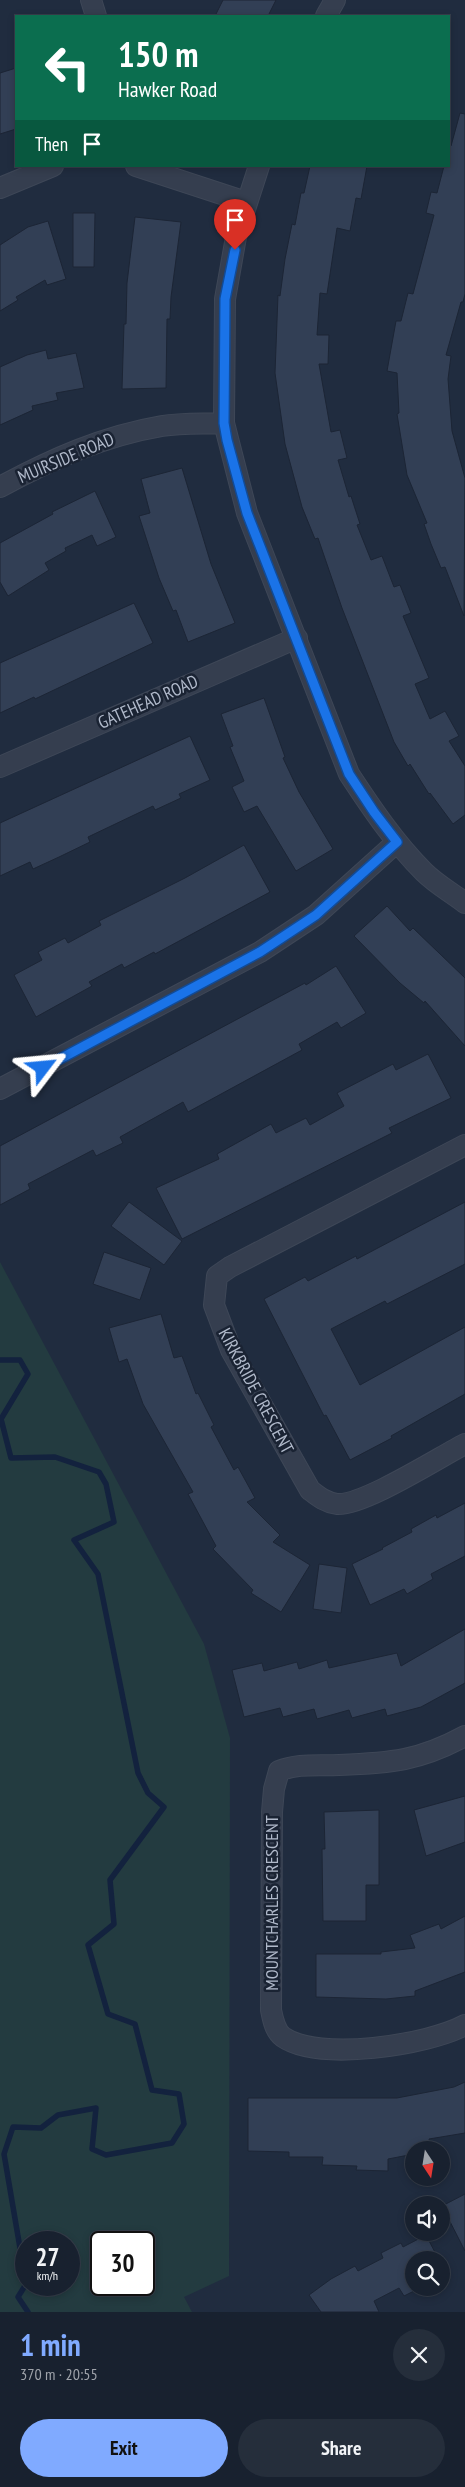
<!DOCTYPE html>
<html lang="en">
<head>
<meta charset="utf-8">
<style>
	body { margin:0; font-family:"PT Sans Narrow",sans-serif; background:#252e3b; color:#f1f3f6; height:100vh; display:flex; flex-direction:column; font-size:19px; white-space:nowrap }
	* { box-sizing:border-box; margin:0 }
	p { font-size:16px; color:#9fa3aa }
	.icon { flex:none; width:28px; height:28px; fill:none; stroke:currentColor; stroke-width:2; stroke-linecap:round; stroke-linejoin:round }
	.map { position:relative; height:2312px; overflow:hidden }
	.drawer { display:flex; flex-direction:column; background:#18212f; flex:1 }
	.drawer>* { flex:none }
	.top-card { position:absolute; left:15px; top:15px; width:435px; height:152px; border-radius:0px; box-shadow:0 2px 8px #0003,0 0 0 1px #363e4b; background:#0b6e4f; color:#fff; overflow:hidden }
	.needle { width:32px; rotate:168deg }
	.controls { position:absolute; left:405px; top:2141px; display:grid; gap:10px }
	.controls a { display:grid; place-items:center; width:45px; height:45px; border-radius:50%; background:#18212f; box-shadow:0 2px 8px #0003,0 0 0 1px #363e4b; font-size:25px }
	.speed { position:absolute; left:15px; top:2231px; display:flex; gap:10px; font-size:25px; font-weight:700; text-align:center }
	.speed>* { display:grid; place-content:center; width:65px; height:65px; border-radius:50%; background:#18212f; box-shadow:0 2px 8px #0003,0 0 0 1px #363e4b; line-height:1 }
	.speed small { font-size:12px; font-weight:400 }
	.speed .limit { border:2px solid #111; border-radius:8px; background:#fff; color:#111 }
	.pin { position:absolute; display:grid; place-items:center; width:42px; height:42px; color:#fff; margin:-51px -21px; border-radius:50% 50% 50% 0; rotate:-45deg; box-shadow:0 0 5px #0007 }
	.pin .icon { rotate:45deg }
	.me { position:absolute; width:55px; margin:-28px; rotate:61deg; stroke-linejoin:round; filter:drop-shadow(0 0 4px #0008) }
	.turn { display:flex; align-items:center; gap:18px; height:105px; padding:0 20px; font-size:22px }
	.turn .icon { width:65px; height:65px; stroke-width:2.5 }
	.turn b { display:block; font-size:35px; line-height:42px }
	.then { display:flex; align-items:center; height:48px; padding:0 20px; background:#0003; gap:10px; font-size:19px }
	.round { display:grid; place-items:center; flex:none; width:52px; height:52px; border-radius:26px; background:#252e3b }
	.headline { display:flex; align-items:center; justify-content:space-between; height:85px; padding:0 20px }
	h1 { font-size:30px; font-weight:700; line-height:38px; color:#80aaff }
	.action { display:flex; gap:10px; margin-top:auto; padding:10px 20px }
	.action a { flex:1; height:58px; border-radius:30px; background:#80aaff; color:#111; font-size:20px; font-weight:700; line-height:58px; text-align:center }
	.action a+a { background:#252e3b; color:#f1f3f6 }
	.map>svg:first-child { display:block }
	.green { fill:#233b40; fill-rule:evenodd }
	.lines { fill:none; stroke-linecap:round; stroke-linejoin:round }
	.stream { stroke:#13223e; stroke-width:5.5 }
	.building { fill:#323f55; stroke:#1c2535 }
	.street-casing { stroke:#3e4757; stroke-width:22 }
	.street { stroke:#353e4f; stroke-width:20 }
	.route-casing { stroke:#114b97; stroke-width:12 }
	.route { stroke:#1a73e8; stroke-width:9 }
	.labels { text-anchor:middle; stroke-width:5; stroke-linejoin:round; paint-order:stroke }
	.street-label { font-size:18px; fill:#b0b9ca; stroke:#1a2333 }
</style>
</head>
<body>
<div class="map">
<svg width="465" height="2312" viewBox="0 0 465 2312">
	<rect width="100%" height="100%" fill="#202c3f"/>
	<path class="green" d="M0 1262 204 1644 230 1738 229 2276 184 2297 192 2312H0ZM26 2242H69V2285H26ZM101 2242H144V2285H101Z"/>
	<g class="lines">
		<path class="stream" d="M0 1360H20L28 1374 1 1419 11 1458 55 1457 99 1472 106 1484 114 1522 74 1540 98 1574 138 1773 148 1793 164 1807 110 1880 114 1924 88 1945 108 2014 135 2024 152 2090 179 2094 184 2124 172 2143 106 2155 92 2149 96 2108 58 2115 41 2128 13 2127 4 2154 20 2248 26 2253
			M26 2284 18 2297 28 2312"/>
	</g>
	<path class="building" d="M223 0H276L268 16H215Z
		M16 68V129L0 134V73Z
		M460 113 465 114V294L463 302H461L446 355 451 356 448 379 452 431 465 478 464 616 445 567 441 568 431 544 424 524 427 523 407 475 397 414 399 413 397 373 387 371 396 321H401L408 293 413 294 434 215 426 213 431 192 437 193 444 166H449V145L451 146Z
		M310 166H367L361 199 356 198 350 231 337 228 327 294 320 293 317 335H329L328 364H319L331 432 340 430 347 458 338 460 349 497 351 496 360 524 357 525 371 560 382 556 394 587 400 585 411 613 403 616 429 678 415 684 430 719 445 711 459 736 449 741 465 766V815L453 824 430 793 429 794 410 764 408 766 394 742 342 608 318 538 315 539 302 507 285 444 275 373 278 295 280 296 285 259 292 224 295 225 301 193H304Z
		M73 213H95L94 267H73Z
		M135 217 181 222 171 297 170 319H167L166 388 122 389 124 324H126L127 283Z
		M48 221 66 279 47 285 45 280 16 297 18 300 0 311V245L28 227Z
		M46 350 48 359 76 353 84 388 56 393 58 400 32 406 33 410 0 425V367L27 355Z
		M182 468 211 564 235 623 188 642 176 610 173 611 159 578 139 516 150 513 141 479Z
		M95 491 116 537 97 546 92 535 65 548 66 551 45 563 49 570 8 596 0 582V543L53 514 52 512Z
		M134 603 153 643 35 699 34 697 0 713V663Z
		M264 698 285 757 283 758 299 792 333 849 296 871 257 806 244 812 232 787 244 781 230 747 233 746 221 714Z
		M190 736 210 780 179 794 181 798 155 810 153 806 88 837 90 842 59 857 33 869 30 862 0 876V823Z
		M244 845 270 892 155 954 154 952 124 968 122 964 89 982 92 986 36 1017 14 975 42 960 38 952 65 938 68 943 101 925 99 921 185 878Z
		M387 906 410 931 413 928 465 978V1046L425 1001 424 1003 400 983 354 936Z
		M336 966 366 1013 341 1028 337 1022 299 1044 302 1050 188 1112 183 1102 120 1137 123 1143 96 1156 93 1150 28 1184 30 1189 0 1205V1146L305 983 306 985Z
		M428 1054 451 1098 389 1128 392 1133 182 1239 156 1188 219 1159 217 1154 271 1124 276 1133 306 1118 310 1125 344 1106 337 1093 393 1064 396 1070Z
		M129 1202 182 1241 164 1265 111 1226Z
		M465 1202V1264L387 1304 385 1301 331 1329 360 1385 465 1327V1394L391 1436 392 1438 350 1460 326 1415 324 1416 264 1299 305 1277 308 1281 356 1256 357 1259Z
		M104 1252 151 1268 140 1300 93 1284Z
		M161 1314 174 1358 182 1356 196 1394 198 1393 214 1425 211 1427 234 1470 238 1467 255 1498 247 1502 280 1535 273 1542 310 1565 281 1612 251 1593 253 1590 213 1549 216 1546 188 1494 193 1492 143 1404 127 1359 119 1362 109 1328Z
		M465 1503V1556L431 1574 433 1579 407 1594 404 1589 370 1605 352 1564 383 1549 382 1548 412 1532 411 1529 436 1515 437 1518Z
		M319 1564 347 1568 341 1613 313 1609Z
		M465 1629V1683L421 1707 387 1716 385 1709 352 1718 349 1710 317 1719 314 1709 283 1717 280 1708 244 1717 232 1670 262 1663 264 1671 297 1662 299 1669 327 1660 329 1668 397 1653 401 1666Z
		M465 1796V1842L426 1856 414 1810Z
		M379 1810V1885H366V1921H323L322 1849H325L324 1812Z
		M465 1916V1972L415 1991V1996L386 1999 316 1997V1954H381V1952L415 1948 410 1935 439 1924 441 1929Z
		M465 2082V2133L429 2139 431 2150H414V2154L388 2159V2171L356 2170 357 2166 322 2165 323 2157H289V2152L248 2151V2098H397L454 2087Z
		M465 2194V2251L442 2206Z
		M426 2235 439 2260H414V2288H420L404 2296 399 2288 374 2301 379 2312H321L309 2295 331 2279 355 2266 358 2271 383 2258 381 2253 401 2243 403 2247Z"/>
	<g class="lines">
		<g class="street-casing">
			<path id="street" d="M91 0 96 16
				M326 16 335 0
				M136 166 246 202
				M259 166 236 237 225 299 224 423 247 513 349 774C372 809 395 843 424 872 436 884 452 893 465 903
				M0 188 53 166
				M0 487C52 459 103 436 162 426 182 423 203 424 224 423
				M0 767 297 638
				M0 1089 260 952 316 915 397 842
				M465 1145 230 1267 217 1276 214 1305 231 1350 310 1490C319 1497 325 1502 337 1504 363 1506 438 1458 465 1444
				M465 1736C419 1761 391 1763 339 1765 318 1766 298 1763 279 1771L274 1789 272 1812 271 2010C273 2020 275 2031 283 2037 319 2062 428 2045 465 2025"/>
		</g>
		<use href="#street" class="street"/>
	</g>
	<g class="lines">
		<g class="route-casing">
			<path id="route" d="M43 1068 260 952 316 915 397 842 374 812 349 774 247 513 227 440 224 423 225 299 235 250"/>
		</g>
		<use href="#route" class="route"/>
	</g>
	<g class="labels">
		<g class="street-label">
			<text transform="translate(66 458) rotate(-23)" y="6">MUIRSIDE ROAD</text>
			<text transform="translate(148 702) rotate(-24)" y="6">GATEHEAD ROAD</text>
			<text transform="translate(256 1391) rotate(62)" y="6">KIRKBRIDE CRESCENT</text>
			<text transform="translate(272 1903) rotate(-90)" y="6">MOUNTCHARLES CRESCENT</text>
		</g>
	</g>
</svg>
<div class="controls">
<a><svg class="needle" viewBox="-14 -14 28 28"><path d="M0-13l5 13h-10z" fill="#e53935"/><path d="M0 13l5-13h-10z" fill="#9fa3aa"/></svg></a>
<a><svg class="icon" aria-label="sound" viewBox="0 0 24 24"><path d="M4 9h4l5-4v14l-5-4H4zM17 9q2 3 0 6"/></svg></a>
<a><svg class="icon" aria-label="search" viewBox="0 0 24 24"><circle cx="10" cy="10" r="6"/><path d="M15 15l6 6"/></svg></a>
</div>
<div class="speed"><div>27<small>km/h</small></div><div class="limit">30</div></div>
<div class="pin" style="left:235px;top:250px;background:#d93025"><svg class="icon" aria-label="arrive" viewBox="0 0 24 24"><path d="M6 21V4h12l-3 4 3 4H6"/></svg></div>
<svg class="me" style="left:43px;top:1068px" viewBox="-20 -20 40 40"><path d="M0-17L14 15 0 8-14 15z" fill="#1a73e8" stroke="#fff" stroke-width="4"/></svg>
<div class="top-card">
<div class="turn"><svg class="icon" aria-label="left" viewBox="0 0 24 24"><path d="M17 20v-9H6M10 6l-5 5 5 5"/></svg><div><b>150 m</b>Hawker Road</div></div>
<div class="then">Then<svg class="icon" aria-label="arrive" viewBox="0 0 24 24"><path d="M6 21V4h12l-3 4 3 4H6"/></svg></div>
</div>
</div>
<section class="drawer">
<div class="headline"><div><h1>1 min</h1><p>370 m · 20:55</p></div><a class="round"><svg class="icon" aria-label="close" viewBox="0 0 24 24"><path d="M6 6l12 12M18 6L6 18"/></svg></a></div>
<div class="action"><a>Exit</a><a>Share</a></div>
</section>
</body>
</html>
